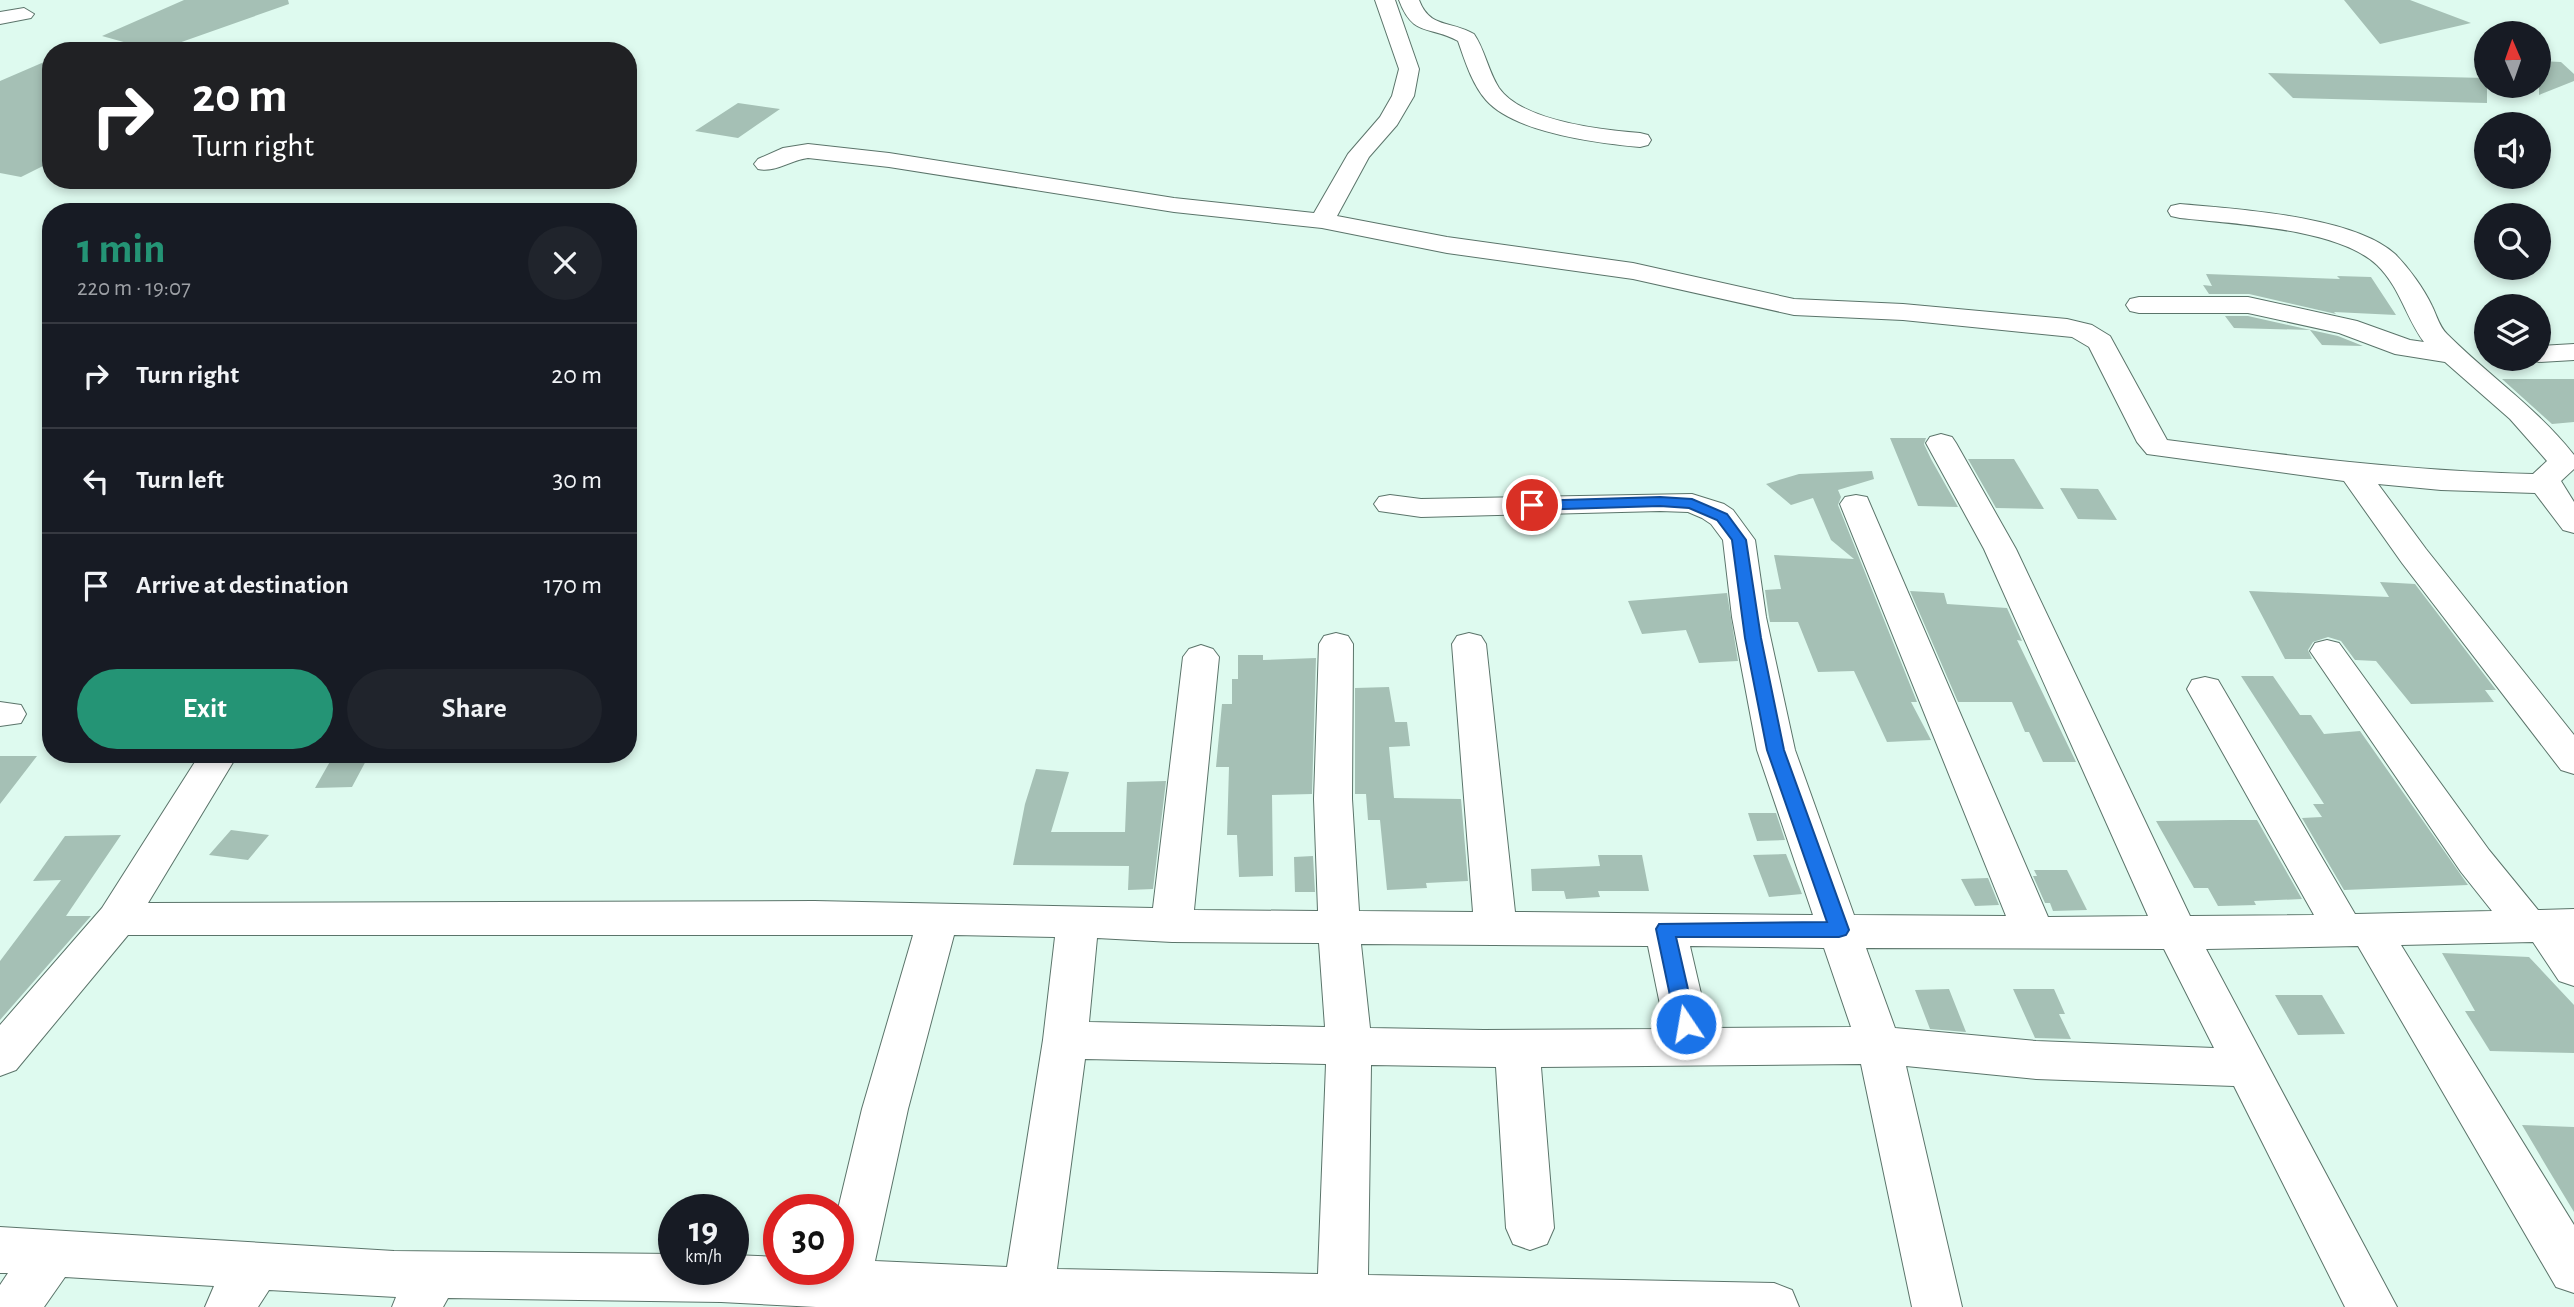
<!DOCTYPE html>
<html lang="en">
<head>
<meta charset="utf-8">
<style>
	body { margin:0; font-family:"Alegreya Sans",sans-serif; background:#20242c; color:#f1f3f6; height:100vh; display:flex; flex-direction:column; font-size:26px; white-space:nowrap }
	* { box-sizing:border-box; margin:0 }
	p { font-size:23px; color:#9ea1a6 }
	.icon { flex:none; width:38px; height:38px; fill:none; stroke:currentColor; stroke-width:2; stroke-linecap:round; stroke-linejoin:round }
	.map { position:relative; flex:1; overflow:hidden }
	.details { position:absolute; left:42px; top:203px; width:595px; height:560px; display:flex; flex-direction:column; background:#171b24; border-radius:28px; box-shadow:0 4px 10px #0003 }
	.details>* { flex:none }
	.top-card { position:absolute; left:42px; top:42px; width:595px; height:147px; border-radius:28px; box-shadow:0 4px 10px #0003; background:#202124; color:#fff; overflow:hidden }
	.needle { width:46px; rotate:358deg }
	.tools { position:absolute; left:2474px; top:21px; display:grid; gap:14px }
	.tools a { display:grid; place-items:center; width:77px; height:77px; border-radius:50%; background:#171b24; box-shadow:0 4px 10px #0003; font-size:35px }
	.speed { position:absolute; left:658px; top:1194px; display:flex; gap:14px; font-size:35px; font-weight:700; text-align:center }
	.speed>* { display:grid; place-content:center; width:91px; height:91px; border-radius:50%; background:#171b24; box-shadow:0 4px 10px #0003; line-height:1 }
	.speed small { font-size:18px; font-weight:400 }
	.speed .limit { border:10px solid #d22; background:#fff; color:#111 }
	.pin { position:absolute; display:grid; place-items:center; width:60px; height:60px; color:#fff; margin:-30px; border:4px solid #fff; border-radius:50%; box-shadow:0 2px 7px #0007 }
	.me { position:absolute; width:77px; margin:-38px; rotate:348deg; stroke-linejoin:round; filter:drop-shadow(0 0 5px #0008) }
	.turn { display:flex; align-items:center; gap:24px; height:147px; padding:0 35px; font-size:32px }
	.turn .icon { width:91px; height:91px; stroke-width:2.5 }
	.turn b { display:block; font-size:49px; line-height:60px }
	.round { display:grid; place-items:center; flex:none; width:74px; height:74px; border-radius:37px; background:#20242c }
	.summary { display:flex; align-items:center; justify-content:space-between; height:119px; padding:0 35px }
	h1 { font-size:42px; font-weight:700; line-height:52px; color:#249475 }
	.button { display:flex; gap:14px; margin-top:auto; padding:14px 35px }
	.button a { flex:1; height:80px; border-radius:42px; background:#249475; color:#fff; font-size:28px; font-weight:700; line-height:80px; text-align:center }
	.button a+a { background:#20242c; color:#f1f3f6 }
	ul { padding:0; list-style:none }
	li { display:flex; align-items:center; gap:21px; height:105px; padding:0 35px; border-top:2px solid #363941 }
	li div { flex:1 }
	li b { display:block; font-size:26px }
	li em { font-style:normal }
	.map>svg:first-child { display:block }
	.building { fill:#a5c0b5 }
	.lines { fill:none; stroke-linecap:round; stroke-linejoin:round }
	.minor-casing { stroke:#5b746a; stroke-width:2 }
	.minor { fill:#fff; fill-rule:evenodd }
	.route { fill:#1a73e8; stroke:#114b97; stroke-width:2 }
</style>
</head>
<body>
<div class="map">
<svg width="2574" height="1307" viewBox="0 0 2574 1307">
	<rect width="100%" height="100%" fill="#defaef"/>
	<path class="building" d="M184 0H288L289 4 156 51 102 36Z
		M2344 0H2410L2471 23 2380 44Z
		M51 59V162L21 177 0 173V81Z
		M2539 61 2561 62 2574 74V81L2539 95Z
		M2268 73 2487 78V103L2293 98Z
		M738 103 780 109 738 138 695 131Z
		M2206 274 2340 279 2337 276 2371 277 2396 315 2334 312 2336 314 2249 294H2209L2203 285 2212 286Z
		M2225 316H2248L2338 336 2363 346 2322 345 2310 330 2234 328Z
		M2502 379H2574V422L2552 424Z
		M1890 438H1926L1924 444 1931 459 1958 507 1918 506Z
		M1968 459H2014L2044 509 1996 508Z
		M1872 471 1874 479 1838 490 1841 497 1838 505 1917 702H1911L1931 740 1887 742 1854 671 1818 672 1798 622H1770L1769 617 1765 590 1781 589 1774 555 1854 559 1831 540 1813 498 1791 505 1766 484 1799 474Z
		M2060 488 2098 489 2117 520 2078 519Z
		M2380 582 2415 584 2496 690H2485L2494 702 2411 704 2376 661 2355 660 2341 641 2328 637 2313 642 2308 650 2312 659H2285L2249 591 2389 597Z
		M1910 591 1944 593 1947 604 2007 608 2022 641 2017 640 2076 762H2043L2029 732H2025L2012 702H1958Z
		M1727 593 1738 661 1699 663 1686 630 1642 634 1628 601Z
		M1238 655H1263V660L1316 658 1312 794 1272 795 1273 876 1239 877 1237 835H1227L1229 767H1216L1222 704H1232V679H1238Z
		M2241 676H2273L2300 715H2311L2324 734 2360 731 2468 885 2344 890 2302 818 2322 817 2313 804H2324Z
		M1389 687 1395 722H1407L1410 746 1389 747 1394 798 1461 799 1468 881 1426 883 1427 888 1387 890 1380 820H1368L1366 794H1355V688Z
		M0 756H37L0 804Z
		M368 757 352 787 315 788 332 758Z
		M1036 769 1069 772 1051 832H1125L1127 782 1166 781 1153 889 1128 890 1129 866 1013 865 1025 804Z
		M1748 813H1776L1785 840 1757 841Z
		M2230 820H2257L2302 899 2254 901 2256 905 2218 906 2208 888H2194L2156 821Z
		M231 830 269 835 248 860 209 855Z
		M121 835 66 916H91L0 1020V961L61 880 33 881 65 836Z
		M1786 854 1802 894 1769 897 1753 855Z
		M1598 855H1642L1649 891H1598L1600 897 1566 899 1564 891H1532L1531 869 1600 866Z
		M1313 856 1315 892H1295L1294 857Z
		M2034 870H2067L2087 910 2053 911 2050 903H2045L2033 876H2037Z
		M1988 878 1999 905 1975 906 1961 879Z
		M2442 953 2529 957 2574 1005V1053L2490 1051 2465 1011H2475Z
		M1949 989 1966 1032 1930 1029 1915 990Z
		M2013 989H2054L2065 1014H2059L2071 1039 2035 1038Z
		M2275 995H2322L2345 1034 2298 1035Z
		M2522 1125 2574 1127V1212L2548 1169Z"/>
	<g class="lines">
		<g class="minor-casing">
			<path id="minor" d="M1375 0H1395L1419 69 1414 96 1397 125 1369 157 1337 216 1447 237 1633 263 1794 299 1903 304 2067 319 2092 325 2110 336 2167 440C2289 456 2410 471 2533 474L2547 461 2510 419 2445 362 2395 354 2339 333 2248 313H2139L2130 311 2126 305 2130 299 2139 297H2248L2357 321 2410 340 2424 342C2406 318 2400 287 2377 265 2338 228 2233 224 2180 218L2171 216 2168 211 2171 206 2180 204C2236 209 2354 216 2395 254 2409 268 2424 289 2432 306 2437 316 2439 326 2447 334 2489 376 2537 408 2574 455V469L2561 481 2574 502V533L2563 530 2535 493 2441 490 2378 484 2426 549 2574 735V774L2561 770 2402 563 2344 481 2147 454 2137 442 2089 347 2072 337 1903 320 1794 315 1633 279 1447 253 1322 228 1174 212 889 167 808 158C791 160 775 173 758 169L754 164 758 159 783 148 808 144 889 153 1174 198 1314 213 1348 154 1380 117 1392 96 1399 69Z
				M1399 0H1419C1430 29 1450 20 1474 34 1485 50 1488 71 1499 88 1522 121 1602 130 1640 133L1648 135 1651 140 1648 145 1640 147C1598 143 1515 133 1486 100 1472 84 1465 61 1458 41 1430 25 1413 38 1399 0Z
				M24 8 34 14 31 18 0 24V12Z
				M2574 344V360L2539 362 2528 359H2539V346Z
				M1941 434 1952 437 1956 443 2016 549 2190 916 2314 915 2187 689 2192 680 2205 677 2218 680 2355 914 2492 911 2461 872 2310 651 2315 643 2327 640 2339 643 2489 850 2538 910 2574 909V986L2559 981 2533 942 2401 945 2574 1225V1293L2556 1287 2358 946 2206 949 2397 1307H2345L2234 1086 2036 1079 1906 1066 1962 1307H1912L1861 1064 1541 1067 1554 1228 1547 1244 1530 1250 1513 1244 1506 1228 1496 1067 1371 1065 1368 1275 1774 1283 1792 1290 1799 1307H816L721 1302 448 1298 443 1307H392L396 1297 269 1290 258 1307H205L214 1286 65 1277 44 1307H0V1285L8 1273H0V1227L394 1251 674 1254V1269H733V1255L779 1257V1269H838V1209L862 1109 913 935H128L16 1070 0 1076V1025L102 908 200 754H238L148 903 814 901 1153 908 1183 657 1189 649 1201 645 1213 649 1219 657 1194 910 1318 911 1314 799 1319 644 1324 636 1336 633 1348 636 1353 644 1352 799 1359 911 1473 912 1452 644 1457 636 1469 633 1481 636 1486 644 1515 912 1813 915 1757 750 1732 617 1723 540 1711 524 1702 518 1688 512 1660 511 1421 517 1379 511 1374 504 1379 497 1390 495 1421 499 1692 494 1724 504 1733 510 1755 540 1766 617 1795 750 1854 915 2006 916 1840 504 1845 497 1856 495 1867 497 2048 917 2148 916 1984 549 1926 443 1930 437ZM954 935 1055 937 1043 1040 1007 1267 875 1261 908 1109ZM1097 938 1172 942 1319 943 1325 1027 1089 1022ZM1361 944 1648 946 1665 1029 1484 1030 1370 1028ZM1690 946 1824 948 1851 1027 1709 1028ZM1866 948 2164 949 2214 1048 2036 1041 1895 1028ZM1085 1059 1326 1064 1318 1274 1057 1269Z
				M0 702 21 705 26 714 21 723 0 726Z"/>
		</g>
		<use href="#minor" class="minor"/>
	</g>
	<path class="route" d="M1660 497 1692 499 1727 514 1746 540 1761 638 1784 750 1849 930 1846 935 1839 937H1676L1696 1024 1693 1030 1686 1032 1679 1030 1676 1024 1656 929 1659 924 1827 922 1767 750 1745 638 1732 540 1717 520 1689 508 1660 506 1532 510 1525 505 1532 501Z"/>
</svg>
<div class="tools">
<a><svg class="needle" viewBox="-14 -14 28 28"><path d="M0-13l5 13h-10z" fill="#e53935"/><path d="M0 13l5-13h-10z" fill="#9ea1a6"/></svg></a>
<a><svg class="icon" aria-label="sound" viewBox="0 0 24 24"><path d="M4 9h4l5-4v14l-5-4H4zM17 9q2 3 0 6"/></svg></a>
<a><svg class="icon" aria-label="search" viewBox="0 0 24 24"><circle cx="10" cy="10" r="6"/><path d="M15 15l6 6"/></svg></a>
<a><svg class="icon" aria-label="layers" viewBox="0 0 24 24"><path d="M12 4l9 5-9 5-9-5zM3 14l9 5 9-5"/></svg></a>
</div>
<div class="speed"><div>19<small>km/h</small></div><div class="limit">30</div></div>
<div class="pin" style="left:1532px;top:505px;background:#d93025"><svg class="icon" aria-label="arrive" viewBox="0 0 24 24"><path d="M6 21V4h12l-3 4 3 4H6"/></svg></div>
<svg class="me" style="left:1686px;top:1024px" viewBox="-20 -20 40 40"><circle r="17" fill="#1a73e8" stroke="#fff" stroke-width="3"/><path d="M0-11L8 9 0 5-8 9z" fill="#fff"/></svg>
<div class="top-card">
<div class="turn"><svg class="icon" aria-label="right" viewBox="0 0 24 24"><path d="M7 20v-9h11M14 6l5 5-5 5"/></svg><div><b>20 m</b>Turn right</div></div>
</div>
<section class="details">
<div class="summary"><div><h1>1 min</h1><p>220 m · 19:07</p></div><a class="round"><svg class="icon" aria-label="close" viewBox="0 0 24 24"><path d="M6 6l12 12M18 6L6 18"/></svg></a></div>
<ul>
<li><svg class="icon" aria-label="right" viewBox="0 0 24 24"><path d="M7 20v-9h11M14 6l5 5-5 5"/></svg><div><b>Turn right</b></div><em>20 m</em></li>
<li><svg class="icon" aria-label="left" viewBox="0 0 24 24"><path d="M17 20v-9H6M10 6l-5 5 5 5"/></svg><div><b>Turn left</b></div><em>30 m</em></li>
<li><svg class="icon" aria-label="arrive" viewBox="0 0 24 24"><path d="M6 21V4h12l-3 4 3 4H6"/></svg><div><b>Arrive at destination</b></div><em>170 m</em></li>
</ul>
<div class="button"><a>Exit</a><a>Share</a></div>
</section>
</div>
</body>
</html>
